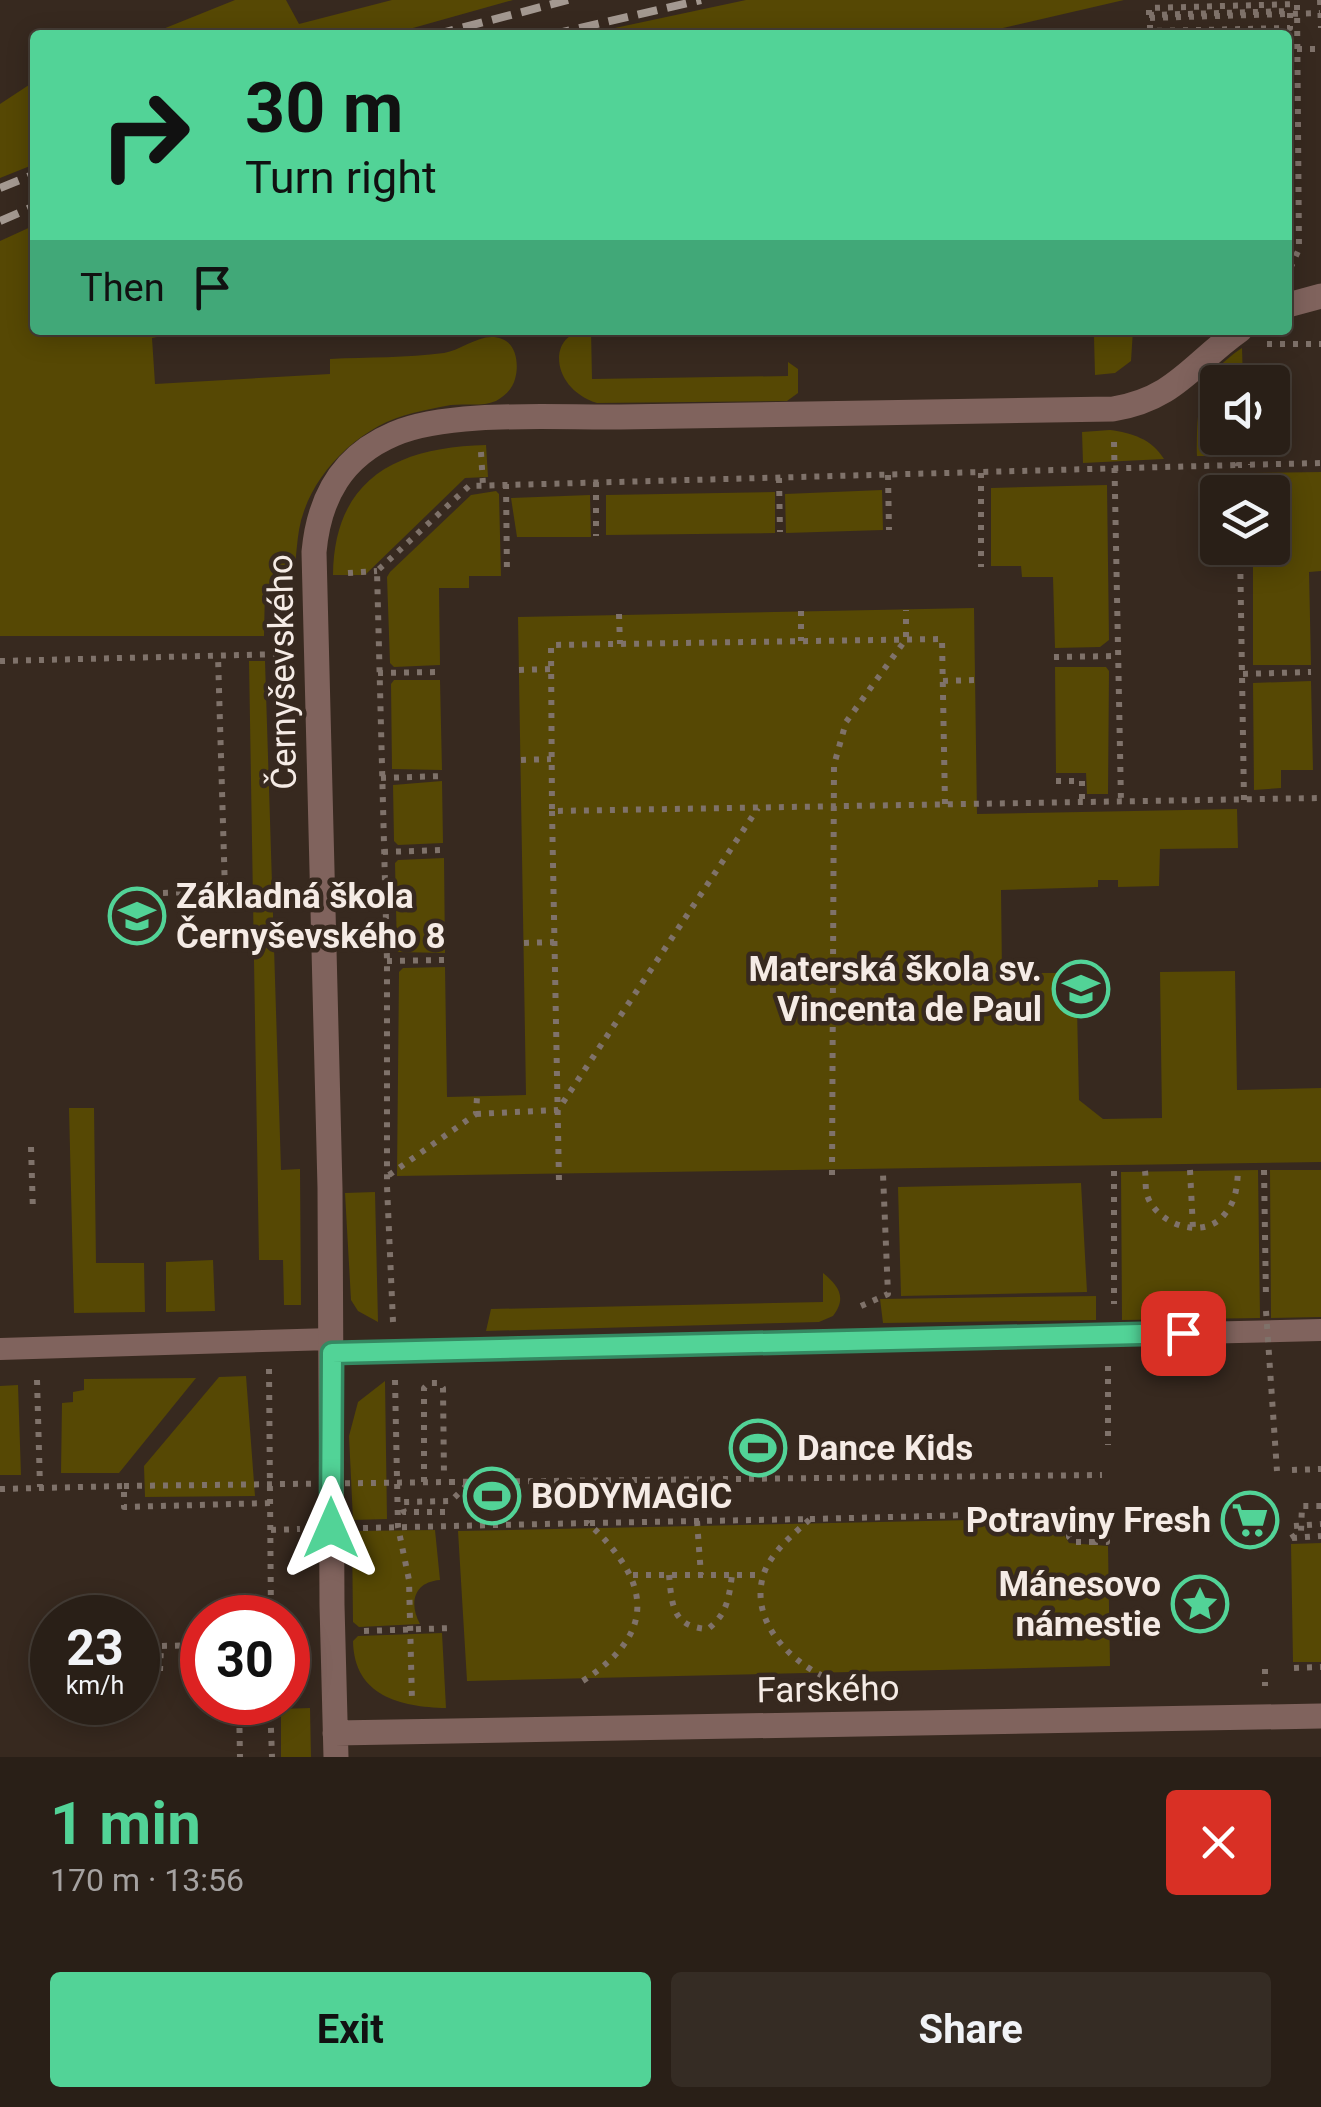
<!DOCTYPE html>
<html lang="en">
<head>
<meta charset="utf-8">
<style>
	body { margin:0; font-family:Roboto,sans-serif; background:#352c24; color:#f1f3f6; height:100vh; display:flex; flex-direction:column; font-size:38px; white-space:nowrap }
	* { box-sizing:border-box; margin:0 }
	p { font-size:32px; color:#a5a2a1 }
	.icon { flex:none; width:55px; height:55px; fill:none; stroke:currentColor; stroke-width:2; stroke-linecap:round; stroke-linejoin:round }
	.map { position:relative; height:1757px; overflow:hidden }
	.sheet { display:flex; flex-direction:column; background:#291f17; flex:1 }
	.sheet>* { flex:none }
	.top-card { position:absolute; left:30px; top:30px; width:1262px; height:305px; border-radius:10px; box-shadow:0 5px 25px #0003,0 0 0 2px #453d36; background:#52d397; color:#111; overflow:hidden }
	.fabs { position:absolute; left:1200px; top:365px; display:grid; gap:20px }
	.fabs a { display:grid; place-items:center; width:90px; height:90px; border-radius:10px; background:#291f17; box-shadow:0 5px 25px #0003,0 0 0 2px #453d36; font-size:50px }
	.speed { position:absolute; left:30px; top:1595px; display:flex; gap:20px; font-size:50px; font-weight:700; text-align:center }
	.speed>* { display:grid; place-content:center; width:130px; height:130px; border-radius:50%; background:#291f17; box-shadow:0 5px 25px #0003,0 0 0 2px #453d36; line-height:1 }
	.speed small { font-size:25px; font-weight:400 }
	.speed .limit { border:15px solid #d22; background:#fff; color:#111 }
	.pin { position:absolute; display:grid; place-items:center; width:85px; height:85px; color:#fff; margin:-42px; border-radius:20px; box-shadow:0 5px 15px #0006 }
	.me { position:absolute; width:110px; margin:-55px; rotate:0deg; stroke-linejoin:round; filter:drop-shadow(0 0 8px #0008) }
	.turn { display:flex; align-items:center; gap:35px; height:210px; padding:0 50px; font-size:45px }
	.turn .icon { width:130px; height:130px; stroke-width:2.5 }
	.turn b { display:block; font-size:70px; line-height:85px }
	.then { display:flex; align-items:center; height:95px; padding:0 50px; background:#0003; gap:20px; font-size:38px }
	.round { display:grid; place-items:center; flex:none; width:105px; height:105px; border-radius:10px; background:#352c24 }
	.overview { display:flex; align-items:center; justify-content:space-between; height:170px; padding:0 50px }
	h1 { font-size:60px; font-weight:700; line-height:75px; color:#52d397 }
	.cta { display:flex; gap:20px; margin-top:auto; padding:20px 50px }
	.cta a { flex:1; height:115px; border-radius:10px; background:#52d397; color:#111; font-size:40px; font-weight:700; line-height:115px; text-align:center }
	.cta a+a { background:#352c24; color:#f1f3f6 }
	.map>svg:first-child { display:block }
	.green { fill:#564804 }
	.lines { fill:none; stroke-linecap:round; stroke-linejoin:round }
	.path { stroke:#7f726a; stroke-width:6; stroke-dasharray:5 8; stroke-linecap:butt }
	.service { stroke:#80635d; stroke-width:22 }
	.minor { stroke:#80635d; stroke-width:25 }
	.rail { stroke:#a49991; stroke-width:8; stroke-dasharray:20 10; stroke-linecap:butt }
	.path-bridge { stroke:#7f726a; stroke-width:6; stroke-dasharray:5 8; stroke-linecap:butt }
	.route-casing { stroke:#358962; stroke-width:25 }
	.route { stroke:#52d397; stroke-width:18 }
	.labels { text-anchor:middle; stroke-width:9; stroke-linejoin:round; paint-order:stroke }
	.street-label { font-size:35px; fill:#f5ebe5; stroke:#37291f }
	.poi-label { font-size:35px; font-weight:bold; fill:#f5ebe5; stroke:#37291f; text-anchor:start }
</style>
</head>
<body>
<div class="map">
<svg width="1321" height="1757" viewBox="0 0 1321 1757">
	<rect width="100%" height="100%" fill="#37291f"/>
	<path class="green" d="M235 0H286L299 24 392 0H513L388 35H148Z
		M746 0H1124L973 35H582Z
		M35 81V164L0 178V104Z
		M35 225V330H192L152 338 155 384 330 374V359C368 357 407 358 444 353 463 350 482 331 502 339 517 344 519 366 515 379 513 388 505 396 496 401 482 407 465 403 451 405 438 407 426 410 413 413 365 424 320 465 304 511 295 535 298 561 291 586L265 587 264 636H0V241Z
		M591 330 592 379 788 376V362L798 369V393L787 401 597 403C549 388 546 330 591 330Z
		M1067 330H1133L1131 361 1115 373 1095 375 1094 337H1068Z
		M1242 348 1243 382H1218V438H1243V456H1197C1197 406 1197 378 1242 348Z
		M1110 430C1132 433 1152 439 1164 459L1083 463 1082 432Z
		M486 445 488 477 465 478 365 575H333C334 477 399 447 486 445Z
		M1321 472V571L1309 572 1311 665H1253V548H1272V492H1252V473Z
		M1107 485 1109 640 1100 647 1055 648 1053 577H1022L1021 566H991V488Z
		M882 490 883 530 786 533 785 494Z
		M496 491 499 494 501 576H469V588H439L440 665 394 667 390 663 387 577 390 572 471 495Z
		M775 492V533L606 535V495Z
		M590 495 591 537H517L511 498Z
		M974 608 977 814 1237 809 1238 848 1160 849 1159 886 1118 887V880H1098V887L1001 890 1002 973H1077V987H1070V1006L1077 1008 1079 1100 1103 1119 1162 1118 1160 972 1235 971 1237 1090 1321 1088V1162L397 1176 399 972 403 968 445 967 447 1097 526 1095 518 617Z
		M249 661H265L281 1170 300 1169 301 1305H284L283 1260H259Z
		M1055 667H1106L1109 671 1108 794H1087L1086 773H1056Z
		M394 680H440L442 770 392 769 391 684Z
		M1311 681 1313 770H1281V788L1254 790 1253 683Z
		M442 781 443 843 398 845 394 841 393 785Z
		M444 858 445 953 397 952 395 863 398 860Z
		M69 1108H94L96 1263H144L145 1312 74 1313Z
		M1258 1170 1260 1318 1122 1320 1121 1172Z
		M1270 1170H1321V1317L1271 1318Z
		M1081 1183 1087 1292 901 1296 898 1187Z
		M375 1192 378 1322 358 1311 351 1300 345 1193Z
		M213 1260 215 1311 166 1312V1262Z
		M823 1273C839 1286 847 1298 833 1316L819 1322 486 1331 491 1309 823 1302Z
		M1096 1296V1320L883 1323 880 1299Z
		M246 1376 255 1496 145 1497 144 1466 219 1377Z
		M196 1378 119 1473H61L62 1403 73 1402V1392L84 1390V1379Z
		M385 1381 387 1519 353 1520 349 1436 358 1402Z
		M18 1385 21 1475H0V1386Z
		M1068 1518 1063 1533 1069 1543 1108 1546 1110 1666 467 1681 458 1531Z
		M435 1530 440 1580C413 1582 409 1604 420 1624L359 1627 353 1622 352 1534 354 1531Z
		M1321 1543V1662H1293L1291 1544Z
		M442 1633 446 1708C400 1707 354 1696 353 1641L358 1636Z
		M310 1708 311 1757H281V1709Z"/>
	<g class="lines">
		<path class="path" d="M1320 0 1321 28
			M1149 15V8L1297 4 1299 249 1289 271
			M1149 15 1290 11V28L1150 31V18
			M1297 49H1321
			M1267 344H1321
			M1249 364V382
			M1250 438 1251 465
			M1114 442 1121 802
			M481 452 483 485
			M981 473V567
			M888 475 889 530
			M779 478 780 532
			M596 482V536
			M506 484 507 575
			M1239 492 1238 465 1321 463
			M1240 548 1244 800
			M348 573 377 571
			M801 611V641
			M619 614 620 644
			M1054 657 1117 656
			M0 661 284 654
			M519 670 551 669
			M378 673 440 672
			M1243 674 1311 672
			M943 681 975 680
			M521 760 551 759
			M381 778 442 776
			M1056 781H1082V802
			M945 804 942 639 551 645 552 811 1321 798
			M552 811 559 1182
			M383 852 443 850
			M163 893 225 891 218 656
			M524 943 554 942
			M387 961 445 960
			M476 1114 558 1110 758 808
			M31 1147 33 1212
			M1190 1170 1193 1228
			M1264 1170 1266 1299
			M1114 1171V1304
			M1145 1171C1146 1178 1145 1188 1147 1195 1156 1224 1203 1241 1224 1215 1236 1201 1237 1188 1238 1171
			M389 1175 476 1114 477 1097
			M832 1175 834 765 846 722 906 639V610
			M861 1306 888 1294 883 1174
			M393 1322 387 1186V961L377 571 469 486 1238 465
			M1108 1366V1445
			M269 1369 271 1618
			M37 1380 40 1487
			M395 1380 398 1527 409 1580 412 1701
			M1292 1470 1321 1469
			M424 1482V1388L429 1383H439L443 1388 444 1476
			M450 1482 1102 1475
			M0 1489 124 1486V1507L270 1503
			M445 1512H404L402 1505 404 1502 451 1501 470 1482
			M810 1519 1093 1512 1094 1542H1107V1534
			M697 1521 701 1575
			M590 1523 810 1519C794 1534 772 1551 764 1573 749 1617 785 1657 821 1675
			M1294 1526 1321 1524
			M363 1528 588 1523C651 1581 659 1633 581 1682
			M271 1530 300 1529
			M1291 1538 1301 1532 1302 1506H1321
			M1292 1538 1321 1536
			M1094 1542H1074L1069 1537V1530L1074 1526 1102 1525
			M633 1575H763
			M669 1575C672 1605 672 1627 708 1629 727 1614 729 1598 732 1575
			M364 1631 453 1628
			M1294 1668 1321 1667
			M1265 1669V1686
			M160 1671 161 1646 202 1645
			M239 1702 240 1757
			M270 1702 272 1757"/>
		<path class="service" d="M0 1349 331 1339
			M332 1353 1321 1330"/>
		<path class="minor" d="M1288 305 1321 296
			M335 1733 1321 1716
			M336 1757 332 1605 330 1188 314 552C319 497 342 456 394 434 449 410 558 418 620 417 785 415 949 412 1113 409 1175 399 1192 364 1240 330"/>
		<path class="rail" d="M434 35 568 0
			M550 35 701 0
			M0 188 35 174
			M0 221 35 206"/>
		<path class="path-bridge" d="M1150 18 1320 13
			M1266 1311 1277 1471
			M124 1486 450 1482"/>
	</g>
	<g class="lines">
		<g class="route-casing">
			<path id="route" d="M331 1528 332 1353 1183 1333"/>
		</g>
		<use href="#route" class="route"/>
	</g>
	<defs>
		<g id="school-ring" transform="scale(2.875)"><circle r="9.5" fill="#37291f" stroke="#52d397" stroke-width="1.5"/><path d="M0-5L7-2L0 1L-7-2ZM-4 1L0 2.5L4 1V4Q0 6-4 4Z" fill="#52d397"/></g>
		<g id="stadium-ring" transform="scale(2.875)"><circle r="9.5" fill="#37291f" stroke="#52d397" stroke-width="1.5"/><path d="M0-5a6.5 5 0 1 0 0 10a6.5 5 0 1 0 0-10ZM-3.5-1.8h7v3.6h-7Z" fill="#52d397"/></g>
		<g id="supermarket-ring" transform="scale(2.875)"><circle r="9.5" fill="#37291f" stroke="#52d397" stroke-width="1.5"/><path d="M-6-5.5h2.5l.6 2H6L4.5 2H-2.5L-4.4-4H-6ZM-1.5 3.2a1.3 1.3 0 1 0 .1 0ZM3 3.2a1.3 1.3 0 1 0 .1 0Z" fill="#52d397"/></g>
		<g id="sight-ring" transform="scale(2.875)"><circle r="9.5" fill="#37291f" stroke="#52d397" stroke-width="1.5"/><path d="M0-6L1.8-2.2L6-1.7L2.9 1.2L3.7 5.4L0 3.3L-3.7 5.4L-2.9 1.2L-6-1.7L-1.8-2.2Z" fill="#52d397"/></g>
	</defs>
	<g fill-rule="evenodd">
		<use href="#school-ring" x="137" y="916"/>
		<use href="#school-ring" x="1081" y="989"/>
		<use href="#stadium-ring" x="758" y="1448"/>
		<use href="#stadium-ring" x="492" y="1496"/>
		<use href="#supermarket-ring" x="1250" y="1520"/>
		<use href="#sight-ring" x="1200" y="1604"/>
	</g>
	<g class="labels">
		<g class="street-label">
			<text transform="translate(282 672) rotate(-91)" y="12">Černyševského</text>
			<text transform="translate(828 1689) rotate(-1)" y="12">Farského</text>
		</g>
		<g class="poi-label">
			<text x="176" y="908">Základná škola<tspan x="176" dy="40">Černyševského 8</tspan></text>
			<text x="1042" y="981" text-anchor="end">Materská škola sv.<tspan x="1042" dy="40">Vincenta de Paul</tspan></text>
			<text x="797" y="1460">Dance Kids</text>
			<text x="531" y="1508">BODYMAGIC</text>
			<text x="1211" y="1532" text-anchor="end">Potraviny Fresh</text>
			<text x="1161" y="1596" text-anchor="end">Mánesovo<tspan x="1161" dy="40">námestie</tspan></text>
		</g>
	</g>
</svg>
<div class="fabs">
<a><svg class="icon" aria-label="sound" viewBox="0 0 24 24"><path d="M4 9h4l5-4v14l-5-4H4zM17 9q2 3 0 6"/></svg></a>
<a><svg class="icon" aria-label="layers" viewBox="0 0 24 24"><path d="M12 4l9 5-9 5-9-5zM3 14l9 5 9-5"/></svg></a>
</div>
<div class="speed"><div>23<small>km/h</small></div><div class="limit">30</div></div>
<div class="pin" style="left:1183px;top:1333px;background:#d93025"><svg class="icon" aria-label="arrive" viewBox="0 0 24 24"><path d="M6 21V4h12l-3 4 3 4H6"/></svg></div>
<svg class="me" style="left:331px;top:1528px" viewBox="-20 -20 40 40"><path d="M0-17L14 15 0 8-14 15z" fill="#52d397" stroke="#fff" stroke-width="4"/></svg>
<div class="top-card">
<div class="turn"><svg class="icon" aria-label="right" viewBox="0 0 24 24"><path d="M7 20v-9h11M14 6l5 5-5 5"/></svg><div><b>30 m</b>Turn right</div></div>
<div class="then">Then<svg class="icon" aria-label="arrive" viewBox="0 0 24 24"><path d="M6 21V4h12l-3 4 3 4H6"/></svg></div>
</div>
</div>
<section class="sheet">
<div class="overview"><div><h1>1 min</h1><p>170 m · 13:56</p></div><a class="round" style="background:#d93025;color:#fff"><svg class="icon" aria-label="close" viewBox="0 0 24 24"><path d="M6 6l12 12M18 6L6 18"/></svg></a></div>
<div class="cta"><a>Exit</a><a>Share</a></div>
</section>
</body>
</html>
